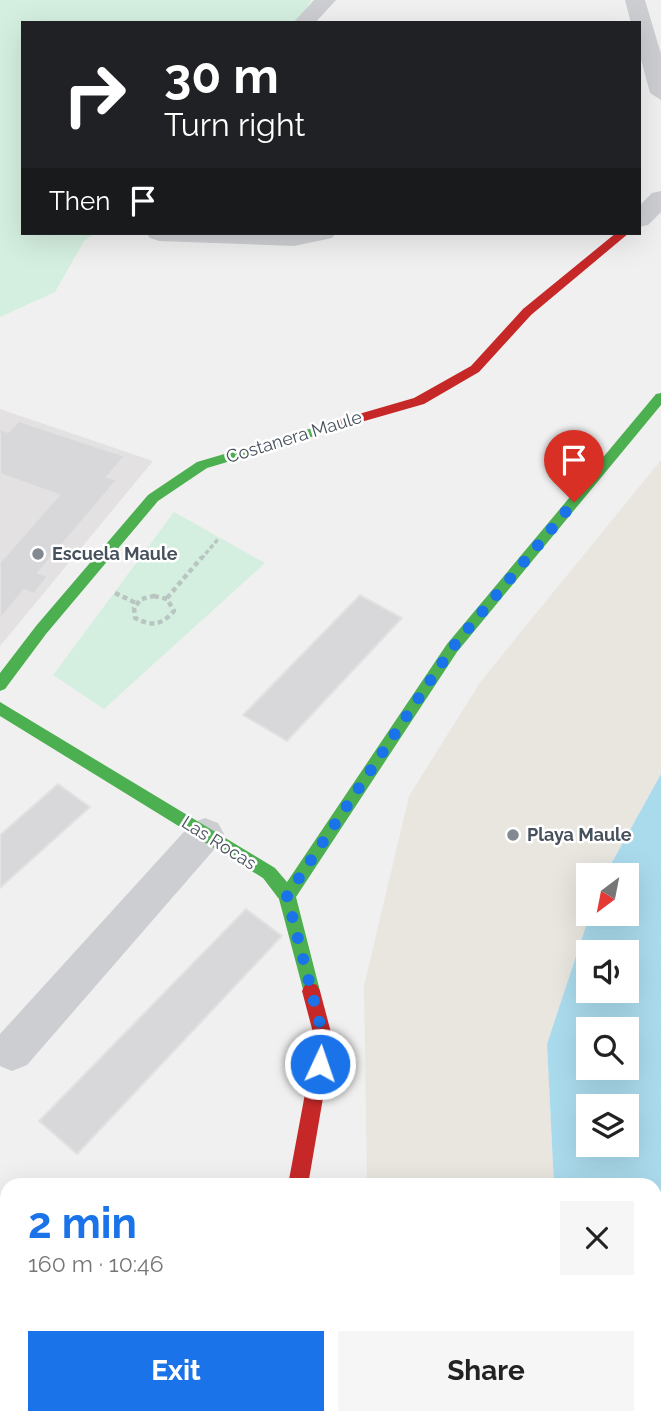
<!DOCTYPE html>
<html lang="en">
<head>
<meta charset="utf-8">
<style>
	body { margin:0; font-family:Raleway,sans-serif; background:#f6f6f6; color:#222; height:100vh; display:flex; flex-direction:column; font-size:26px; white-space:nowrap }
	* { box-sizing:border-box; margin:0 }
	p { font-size:23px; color:#767676 }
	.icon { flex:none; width:38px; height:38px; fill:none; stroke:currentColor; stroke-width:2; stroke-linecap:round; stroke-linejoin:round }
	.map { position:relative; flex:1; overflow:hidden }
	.panel { position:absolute; left:0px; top:1178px; width:662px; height:247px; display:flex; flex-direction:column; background:#fff; border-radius:21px 21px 0 0; box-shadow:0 7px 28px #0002 }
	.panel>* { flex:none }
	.top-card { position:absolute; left:21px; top:21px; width:620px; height:214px; border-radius:0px; box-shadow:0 7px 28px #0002; background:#202124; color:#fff; overflow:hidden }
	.needle { width:46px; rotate:212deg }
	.fabs { position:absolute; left:576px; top:863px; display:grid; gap:14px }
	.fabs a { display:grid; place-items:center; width:63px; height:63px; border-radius:0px; background:#fff; box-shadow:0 7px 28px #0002; font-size:35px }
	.pin { position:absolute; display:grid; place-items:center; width:60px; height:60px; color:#fff; margin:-72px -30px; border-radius:50% 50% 50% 0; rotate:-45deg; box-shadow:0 0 7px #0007 }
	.pin .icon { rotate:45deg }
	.me { position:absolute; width:77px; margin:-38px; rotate:3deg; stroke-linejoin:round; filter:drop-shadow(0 0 5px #0008) }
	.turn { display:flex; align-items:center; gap:24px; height:147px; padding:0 28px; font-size:32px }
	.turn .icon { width:91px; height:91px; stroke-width:2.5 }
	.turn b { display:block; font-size:49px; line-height:60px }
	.then { display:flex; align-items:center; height:66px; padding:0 28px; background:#0003; gap:14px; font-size:26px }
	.round { display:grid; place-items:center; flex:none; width:74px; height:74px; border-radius:0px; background:#f6f6f6 }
	.headline { display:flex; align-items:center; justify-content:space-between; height:119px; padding:0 28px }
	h1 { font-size:42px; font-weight:700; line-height:52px; color:#1a73e8 }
	.action { display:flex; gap:14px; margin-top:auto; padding:14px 28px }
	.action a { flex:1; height:80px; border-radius:0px; background:#1a73e8; color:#fff; font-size:28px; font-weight:700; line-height:80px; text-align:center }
	.action a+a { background:#f6f6f6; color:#222 }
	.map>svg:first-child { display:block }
	.education { fill:#e3e1e2 }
	.green { fill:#d4efe0 }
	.sand { fill:#e8e6df }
	.water { fill:#aadbed; fill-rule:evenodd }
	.building { fill:#d8d8da; stroke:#e2e2e3; stroke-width:2 }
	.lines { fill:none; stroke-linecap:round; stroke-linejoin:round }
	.path-far2 { stroke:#b9c5c1; stroke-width:3.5; stroke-dasharray:4.5 2.5; stroke-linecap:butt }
	.path-far1 { stroke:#b9c5c1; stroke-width:4.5; stroke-dasharray:5 3.5; stroke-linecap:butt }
	.path { stroke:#b9c5c1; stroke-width:5; stroke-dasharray:7 4.5; stroke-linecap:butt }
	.street { fill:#ccced1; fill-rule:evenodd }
	.fast { fill:#4caf50; fill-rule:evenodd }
	.jam { fill:#c62828; fill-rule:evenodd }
	.route { stroke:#1a73e8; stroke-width:12; stroke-dasharray:0 21.6 }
	.poi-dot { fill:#828990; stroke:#fff; stroke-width:2.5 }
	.labels { text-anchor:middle; stroke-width:5; stroke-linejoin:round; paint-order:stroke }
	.street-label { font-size:18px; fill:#47515c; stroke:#fff }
	.poi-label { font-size:18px; font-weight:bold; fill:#47515c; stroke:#fff; text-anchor:start }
</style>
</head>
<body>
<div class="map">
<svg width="661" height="1423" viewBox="0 0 661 1423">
	<rect width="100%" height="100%" fill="#f1f0f0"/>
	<path class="education" d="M0 409 153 461 0 646Z"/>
	<path class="green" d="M0 0H311L299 23H23V233H96L84 241 55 292 0 317Z
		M174 512 265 563 104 709 53 675Z"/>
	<path class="sand" d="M661 460V774L605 875H588L590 914 547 1044 554 1185H367L364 986 409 796 481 681Z
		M404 1418H625L627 1423H405Z"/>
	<path class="water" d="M661 774V1396L655 1403 654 1185H554L547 1044 590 914H626V875H605ZM588 952H626V990H588ZM588 1029H626V1068H588ZM588 1106H626V1144H588Z"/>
	<path class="building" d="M19 421 125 456 107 477 117 480 38 573 48 576 34 594 24 590 0 619V562L59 495 0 474V429L8 432Z
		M360 595 402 618 287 741 243 715Z
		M58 784 90 807 0 888V835Z
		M246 909 282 936 77 1154 39 1121Z
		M7 1393V1418H63L59 1423H0V1401Z"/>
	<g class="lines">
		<path class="path-far2" d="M201 559 219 538"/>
		<path class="path-far1" d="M115 593 136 603
			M154 596 167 599 174 611C161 625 153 627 135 618L134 608 141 599Z
			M167 598 202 557"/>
		<path class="path" d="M314 1418 315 1423"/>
		<path class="street" d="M314 0H336L315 23H293Z
			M625 0H645L661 54V100L650 93 639 52V23H631Z
			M661 191V212L648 225 639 227V206L652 193Z
			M146 233H336L332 238 294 246 159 241 150 238Z
			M205 818 218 823 224 834 218 845 27 1065 12 1071 0 1066V1034L192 823Z
			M232 1418H282L281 1423H231Z"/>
		<path class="fast" d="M661 393V405L457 652 296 897 320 991 317 997 311 999 305 997 279 899 263 878 0 716V702L275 868 287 882 447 644 656 394Z
			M333 422 338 423V429L207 468 158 501 46 634 5 689 0 691V673L36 626 148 495 197 462Z"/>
		<path class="jam" d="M616 233H629L531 315 479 372 424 404 333 430 328 429V423L414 398 471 366 523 309Z
			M311 983 317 985 320 991 333 1040 308 1185H288L315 1040 302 991 305 985Z"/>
	</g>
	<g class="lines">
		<path class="route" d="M320 1064 324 1040 287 896 452 648 574 502"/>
	</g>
	<g class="poi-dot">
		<circle cx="38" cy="554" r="7"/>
		<circle cx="513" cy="835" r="7"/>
	</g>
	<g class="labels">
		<g class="street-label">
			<text transform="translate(294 437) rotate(-17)" y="6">Costanera Maule</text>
			<text transform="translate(219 843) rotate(32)" y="6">Las Rocas</text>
		</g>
		<g class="poi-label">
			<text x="52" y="560">Escuela Maule</text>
			<text x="527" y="841">Playa Maule</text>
		</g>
	</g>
</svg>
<div class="fabs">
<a><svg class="needle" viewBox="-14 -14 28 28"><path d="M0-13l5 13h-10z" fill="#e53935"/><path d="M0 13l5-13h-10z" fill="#767676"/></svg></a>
<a><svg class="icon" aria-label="sound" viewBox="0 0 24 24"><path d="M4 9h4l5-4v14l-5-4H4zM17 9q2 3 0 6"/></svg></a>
<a><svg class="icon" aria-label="search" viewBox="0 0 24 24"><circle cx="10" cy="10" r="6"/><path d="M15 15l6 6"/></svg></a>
<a><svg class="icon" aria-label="layers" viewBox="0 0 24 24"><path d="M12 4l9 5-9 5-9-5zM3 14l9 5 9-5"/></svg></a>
</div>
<div class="pin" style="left:574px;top:502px;background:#d93025"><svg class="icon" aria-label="arrive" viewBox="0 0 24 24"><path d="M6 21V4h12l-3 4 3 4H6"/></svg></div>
<svg class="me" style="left:320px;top:1064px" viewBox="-20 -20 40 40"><circle r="17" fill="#1a73e8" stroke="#fff" stroke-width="3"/><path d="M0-11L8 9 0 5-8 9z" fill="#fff"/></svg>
<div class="top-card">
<div class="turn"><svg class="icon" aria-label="right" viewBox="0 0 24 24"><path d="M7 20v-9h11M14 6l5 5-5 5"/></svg><div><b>30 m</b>Turn right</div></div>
<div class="then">Then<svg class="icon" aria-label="arrive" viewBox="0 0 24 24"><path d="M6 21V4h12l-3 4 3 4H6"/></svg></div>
</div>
<section class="panel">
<div class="headline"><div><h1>2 min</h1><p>160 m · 10:46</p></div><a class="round"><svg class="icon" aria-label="close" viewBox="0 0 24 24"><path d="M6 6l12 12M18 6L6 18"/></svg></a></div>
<div class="action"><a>Exit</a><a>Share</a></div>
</section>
</div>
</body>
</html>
